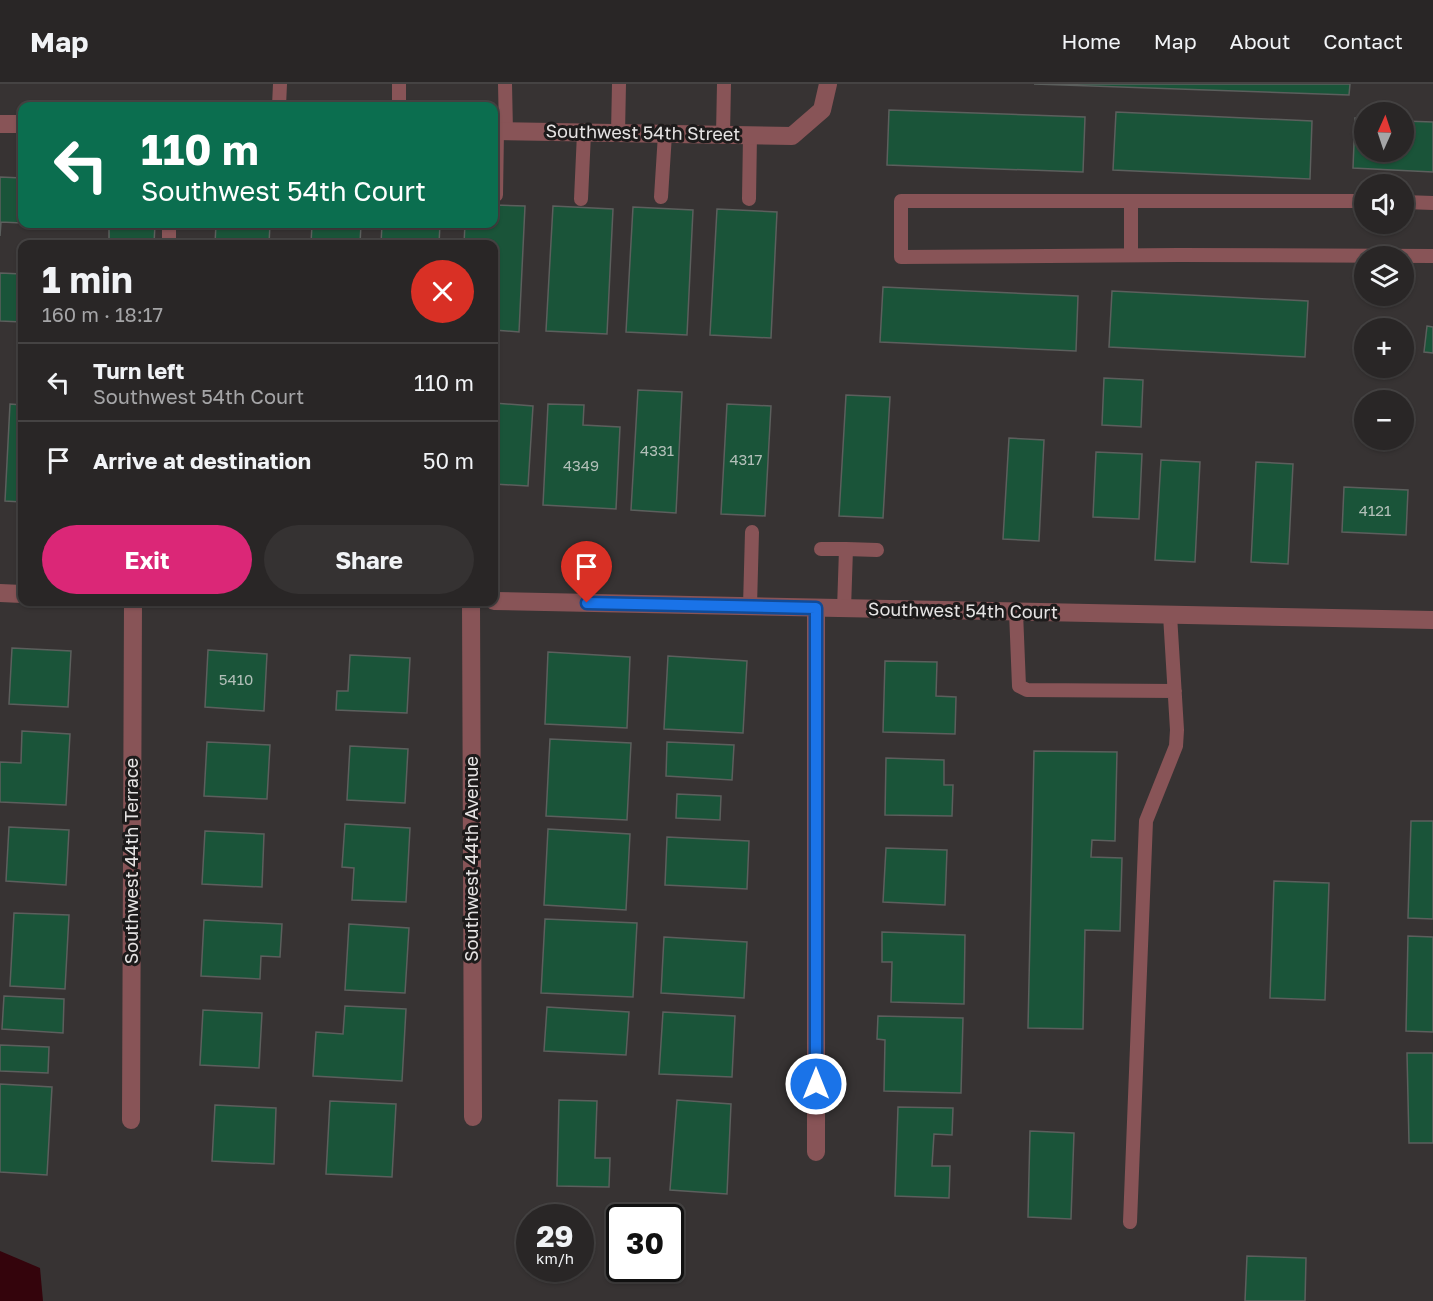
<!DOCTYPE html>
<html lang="en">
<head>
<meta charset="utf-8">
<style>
	body { margin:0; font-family:"Golos Text",sans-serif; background:#353232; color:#f1f3f6; height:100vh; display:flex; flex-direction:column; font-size:22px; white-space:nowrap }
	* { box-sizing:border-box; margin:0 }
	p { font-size:20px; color:#a5a5a7 }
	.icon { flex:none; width:33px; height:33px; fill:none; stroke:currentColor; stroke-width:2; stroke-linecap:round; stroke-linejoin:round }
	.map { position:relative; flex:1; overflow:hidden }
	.drawer { position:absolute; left:18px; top:156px; width:480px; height:366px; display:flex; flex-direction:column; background:#292626; border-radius:12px; box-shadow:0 2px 4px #0004,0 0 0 2px #454343 }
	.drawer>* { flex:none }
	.top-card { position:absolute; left:18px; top:18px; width:480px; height:126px; border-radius:12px; box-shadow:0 2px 4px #0004,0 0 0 2px #454343; background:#0b6e4f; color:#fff; overflow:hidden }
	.needle { width:39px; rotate:3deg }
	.fabs { position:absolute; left:1354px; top:18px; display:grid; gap:12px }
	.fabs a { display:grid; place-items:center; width:60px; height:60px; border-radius:50%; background:#292626; box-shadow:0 2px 4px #0004,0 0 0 2px #454343; font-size:30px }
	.speed { position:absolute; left:516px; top:1120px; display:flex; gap:12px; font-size:30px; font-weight:700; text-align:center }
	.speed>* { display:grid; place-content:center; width:78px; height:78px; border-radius:50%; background:#292626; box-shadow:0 2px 4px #0004,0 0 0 2px #454343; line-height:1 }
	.speed small { font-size:15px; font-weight:400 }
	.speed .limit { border:3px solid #111; border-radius:9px; background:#fff; color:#111 }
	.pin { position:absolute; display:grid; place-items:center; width:51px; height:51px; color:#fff; margin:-62px -26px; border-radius:50% 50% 50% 0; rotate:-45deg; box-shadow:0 0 6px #0007 }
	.pin .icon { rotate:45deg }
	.me { position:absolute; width:66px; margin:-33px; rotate:0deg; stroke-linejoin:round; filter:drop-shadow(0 0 4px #0008) }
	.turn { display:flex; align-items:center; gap:21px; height:126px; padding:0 24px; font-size:27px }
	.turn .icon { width:78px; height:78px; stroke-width:2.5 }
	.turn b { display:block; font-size:42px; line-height:51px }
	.round { display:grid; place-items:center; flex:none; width:63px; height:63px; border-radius:32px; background:#353232 }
	.overview { display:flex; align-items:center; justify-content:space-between; height:102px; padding:0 24px }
	h1 { font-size:36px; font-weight:700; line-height:45px }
	.cta { display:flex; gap:12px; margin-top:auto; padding:12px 24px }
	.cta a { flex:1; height:69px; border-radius:36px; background:#db2777; color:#fff; font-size:24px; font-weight:700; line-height:69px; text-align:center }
	.cta a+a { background:#353232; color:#f1f3f6 }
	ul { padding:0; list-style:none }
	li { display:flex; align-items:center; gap:18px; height:78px; padding:0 24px; border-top:2px solid #454343 }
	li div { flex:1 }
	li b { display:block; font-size:22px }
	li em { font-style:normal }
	header { display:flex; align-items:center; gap:36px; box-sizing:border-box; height:84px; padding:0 30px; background:#292626; border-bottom:2px solid #454343 }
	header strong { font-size:28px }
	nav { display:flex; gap:33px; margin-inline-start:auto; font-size:21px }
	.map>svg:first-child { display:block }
	.water { fill:#34040c }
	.building { fill:#1a5439; stroke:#5c5f5d; stroke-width:1.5 }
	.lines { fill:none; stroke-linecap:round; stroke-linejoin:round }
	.lane { stroke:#885457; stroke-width:14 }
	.street { stroke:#885457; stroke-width:18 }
	.route-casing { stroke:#114b97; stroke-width:15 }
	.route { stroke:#1a73e8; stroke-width:10 }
	.labels { text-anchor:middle; stroke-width:6; stroke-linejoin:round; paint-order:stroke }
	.number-label { font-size:15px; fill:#b2bfb8 }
	.street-label { font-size:18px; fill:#e5e3e3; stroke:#1d1b1b }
</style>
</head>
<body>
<header>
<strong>Map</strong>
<nav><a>Home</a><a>Map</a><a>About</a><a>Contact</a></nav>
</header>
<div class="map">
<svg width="1433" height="1217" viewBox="0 0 1433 1217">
	<rect width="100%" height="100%" fill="#373333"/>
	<path class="water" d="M0 1167 40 1184 43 1217H0Z"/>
	<path class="building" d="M1034 0H1350L1349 11Z
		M889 26 1085 33 1083 88 887 81Z
		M1116 28 1312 37 1310 95 1113 86Z
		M1355 34 1365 35V68H1404V37L1433 38V88L1353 84Z
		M0 93 22 94V139L1 138 0 152Z
		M494 121 525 122 519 248 494 246V160H464L465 140H494Z
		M553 122 613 125 607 250 546 247Z
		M633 123 693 126 687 251 626 248Z
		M717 125 777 128 771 254 710 251Z
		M67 140H155L154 160H109V143L67 141Z
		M216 140H270L269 160H215Z
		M312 140H361L360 160H311Z
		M382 140H440L439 160H381Z
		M0 189 22 190V238L0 237Z
		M883 203 1078 212 1076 267 880 258Z
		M1112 207 1308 217 1305 273 1109 263Z
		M1427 242 1433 243V269L1424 268Z
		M1104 294 1143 296 1141 343 1102 341Z
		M638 306 682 308 676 429 631 426Z
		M846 311 890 313 883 434 839 432Z
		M494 319 533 322 528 402 494 400Z
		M10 320 22 321V418L5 417Z
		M548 320 584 321 583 341 620 343 616 425 543 421Z
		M727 320 771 322 765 432 721 430Z
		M1009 354 1044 356 1039 457 1003 455Z
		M1096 368 1142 370 1139 435 1093 433Z
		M1161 376 1200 378 1195 478 1155 476Z
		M1256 378 1293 380 1288 480 1251 478Z
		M1344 403 1408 406 1406 451 1342 448Z
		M12 564 71 567 68 623 9 620Z
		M208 566 267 570 264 627 205 623Z
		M548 568 630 573 627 644 545 640Z
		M350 571 410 574 407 629 336 626 337 607H348Z
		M668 572 747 577 743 649 664 645Z
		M885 577 937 578 936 612 956 613 955 650 883 648Z
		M22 647 70 650 66 721 0 718V678L21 679Z
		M550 655 631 659 627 736 546 732Z
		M207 658 270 661 267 715 204 712Z
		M667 658 734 661 732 696 666 692Z
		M350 662 408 665 405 719 347 716Z
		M1034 667 1117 668 1115 757 1092 756 1091 773 1122 774 1120 847 1085 846 1083 945 1028 944Z
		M886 674 944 676V701H953L952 732 885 731Z
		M677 710 721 712 720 736 676 734Z
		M1411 737H1433V835L1408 834Z
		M345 740 410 744 406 818 352 816 354 784 342 783Z
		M9 743 69 746 66 801 6 797Z
		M548 745 630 750 626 826 544 821Z
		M205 747 264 750 262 803 202 800Z
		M667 753 749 757 747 805 665 801Z
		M886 764 947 766 945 821 883 818Z
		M1274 797 1329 799 1325 916 1270 914Z
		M14 829 69 831 65 905 10 902Z
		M545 835 637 839 633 913 541 909Z
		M204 836 282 840 280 873 261 872 260 895 201 892Z
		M349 840 409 844 405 909 345 906Z
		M882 848 965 851 964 920 891 918 892 878H882Z
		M1408 852 1433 853V948L1406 947Z
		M664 853 747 858 744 914 661 909Z
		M4 912 64 915 63 949 2 945Z
		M345 922 406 925 402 997 313 992 316 948 343 950Z
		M547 923 629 928 626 971 544 967Z
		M203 926 262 929 259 984 200 981Z
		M663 928 735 932 732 993 659 990Z
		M878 932 963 934 961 1009 884 1007 885 956 877 955Z
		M0 961 49 963 48 989 0 987Z
		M1407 969H1433V1059H1409Z
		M0 1000 52 1003 47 1091 0 1088Z
		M559 1016 597 1017 595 1074H610L609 1103 557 1102Z
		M677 1016 731 1020 727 1110 670 1106Z
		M330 1017 396 1020 392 1093 326 1090Z
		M215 1021 276 1024 274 1080 212 1077Z
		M898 1023 953 1024 952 1051 934 1050 932 1082H950L949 1114 895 1112Z
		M1030 1047 1074 1049 1071 1135 1028 1133Z
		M1247 1172 1306 1174 1305 1217H1245Z"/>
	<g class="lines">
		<path class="lane" d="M505 0 506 47
			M279 22 280 0
			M399 22V0
			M618 49 619 0
			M723 50 724 0
			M496 111 497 47
			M661 113 665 50
			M581 115 584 49
			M749 115 750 51
			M1365 117H901V173L1179 171 1433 172
			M1404 118 1433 119
			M169 160V140
			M1131 171V117
			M821 465H846
			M750 522 752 448
			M844 525 846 465 877 466
			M1016 528 1019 602 1027 606 1175 607
			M1130 1138 1146 737 1176 662 1177 646 1170 531"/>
		<path class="street" d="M0 40H22
			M494 47 792 52 822 26 828 0
			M0 509 22 510
			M494 517 1433 536
			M471 518 473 1033
			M816 524V1068
			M131 1036 133 518"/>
	</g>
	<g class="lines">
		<g class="route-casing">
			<path id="route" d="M587 519 816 524V1000"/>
		</g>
		<use href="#route" class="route"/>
	</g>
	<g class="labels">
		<g class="number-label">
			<text x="657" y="372">4331</text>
			<text x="746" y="381">4317</text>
			<text x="581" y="387">4349</text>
			<text x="1375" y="432">4121</text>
			<text x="236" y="601">5410</text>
		</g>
		<g class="street-label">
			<text transform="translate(643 49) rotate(1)" y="6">Southwest 54th Street</text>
			<text transform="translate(963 527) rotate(1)" y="6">Southwest 54th Court</text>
			<text transform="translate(472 775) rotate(-90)" y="6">Southwest 44th Avenue</text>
			<text transform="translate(132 777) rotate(-90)" y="6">Southwest 44th Terrace</text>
		</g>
	</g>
</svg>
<div class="fabs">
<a><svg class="needle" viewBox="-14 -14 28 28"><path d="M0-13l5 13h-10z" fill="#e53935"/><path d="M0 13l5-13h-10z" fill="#a5a5a7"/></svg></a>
<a><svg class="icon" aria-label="sound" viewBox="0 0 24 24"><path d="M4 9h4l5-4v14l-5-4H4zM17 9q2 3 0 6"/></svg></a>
<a><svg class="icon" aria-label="layers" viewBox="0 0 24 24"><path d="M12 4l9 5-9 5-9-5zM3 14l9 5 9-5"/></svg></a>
<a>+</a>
<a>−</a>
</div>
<div class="speed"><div>29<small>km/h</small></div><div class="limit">30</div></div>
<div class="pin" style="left:587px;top:519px;background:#d93025"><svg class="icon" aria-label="arrive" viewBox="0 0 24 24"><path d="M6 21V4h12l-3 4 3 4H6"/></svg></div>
<svg class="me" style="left:816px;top:1000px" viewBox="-20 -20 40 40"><circle r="17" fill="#1a73e8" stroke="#fff" stroke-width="3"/><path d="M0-11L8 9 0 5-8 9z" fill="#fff"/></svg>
<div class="top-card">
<div class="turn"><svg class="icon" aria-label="left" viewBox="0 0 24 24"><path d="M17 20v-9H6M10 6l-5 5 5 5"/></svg><div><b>110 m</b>Southwest 54th Court</div></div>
</div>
<section class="drawer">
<div class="overview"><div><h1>1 min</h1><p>160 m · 18:17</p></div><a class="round" style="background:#d93025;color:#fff"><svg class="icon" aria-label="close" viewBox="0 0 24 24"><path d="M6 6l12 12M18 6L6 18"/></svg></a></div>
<ul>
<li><svg class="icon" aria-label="left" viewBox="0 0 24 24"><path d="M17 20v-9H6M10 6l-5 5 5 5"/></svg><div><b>Turn left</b><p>Southwest 54th Court</p></div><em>110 m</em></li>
<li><svg class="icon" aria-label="arrive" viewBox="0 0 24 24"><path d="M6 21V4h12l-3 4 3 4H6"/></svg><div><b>Arrive at destination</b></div><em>50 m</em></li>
</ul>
<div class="cta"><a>Exit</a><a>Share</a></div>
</section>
</div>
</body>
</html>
